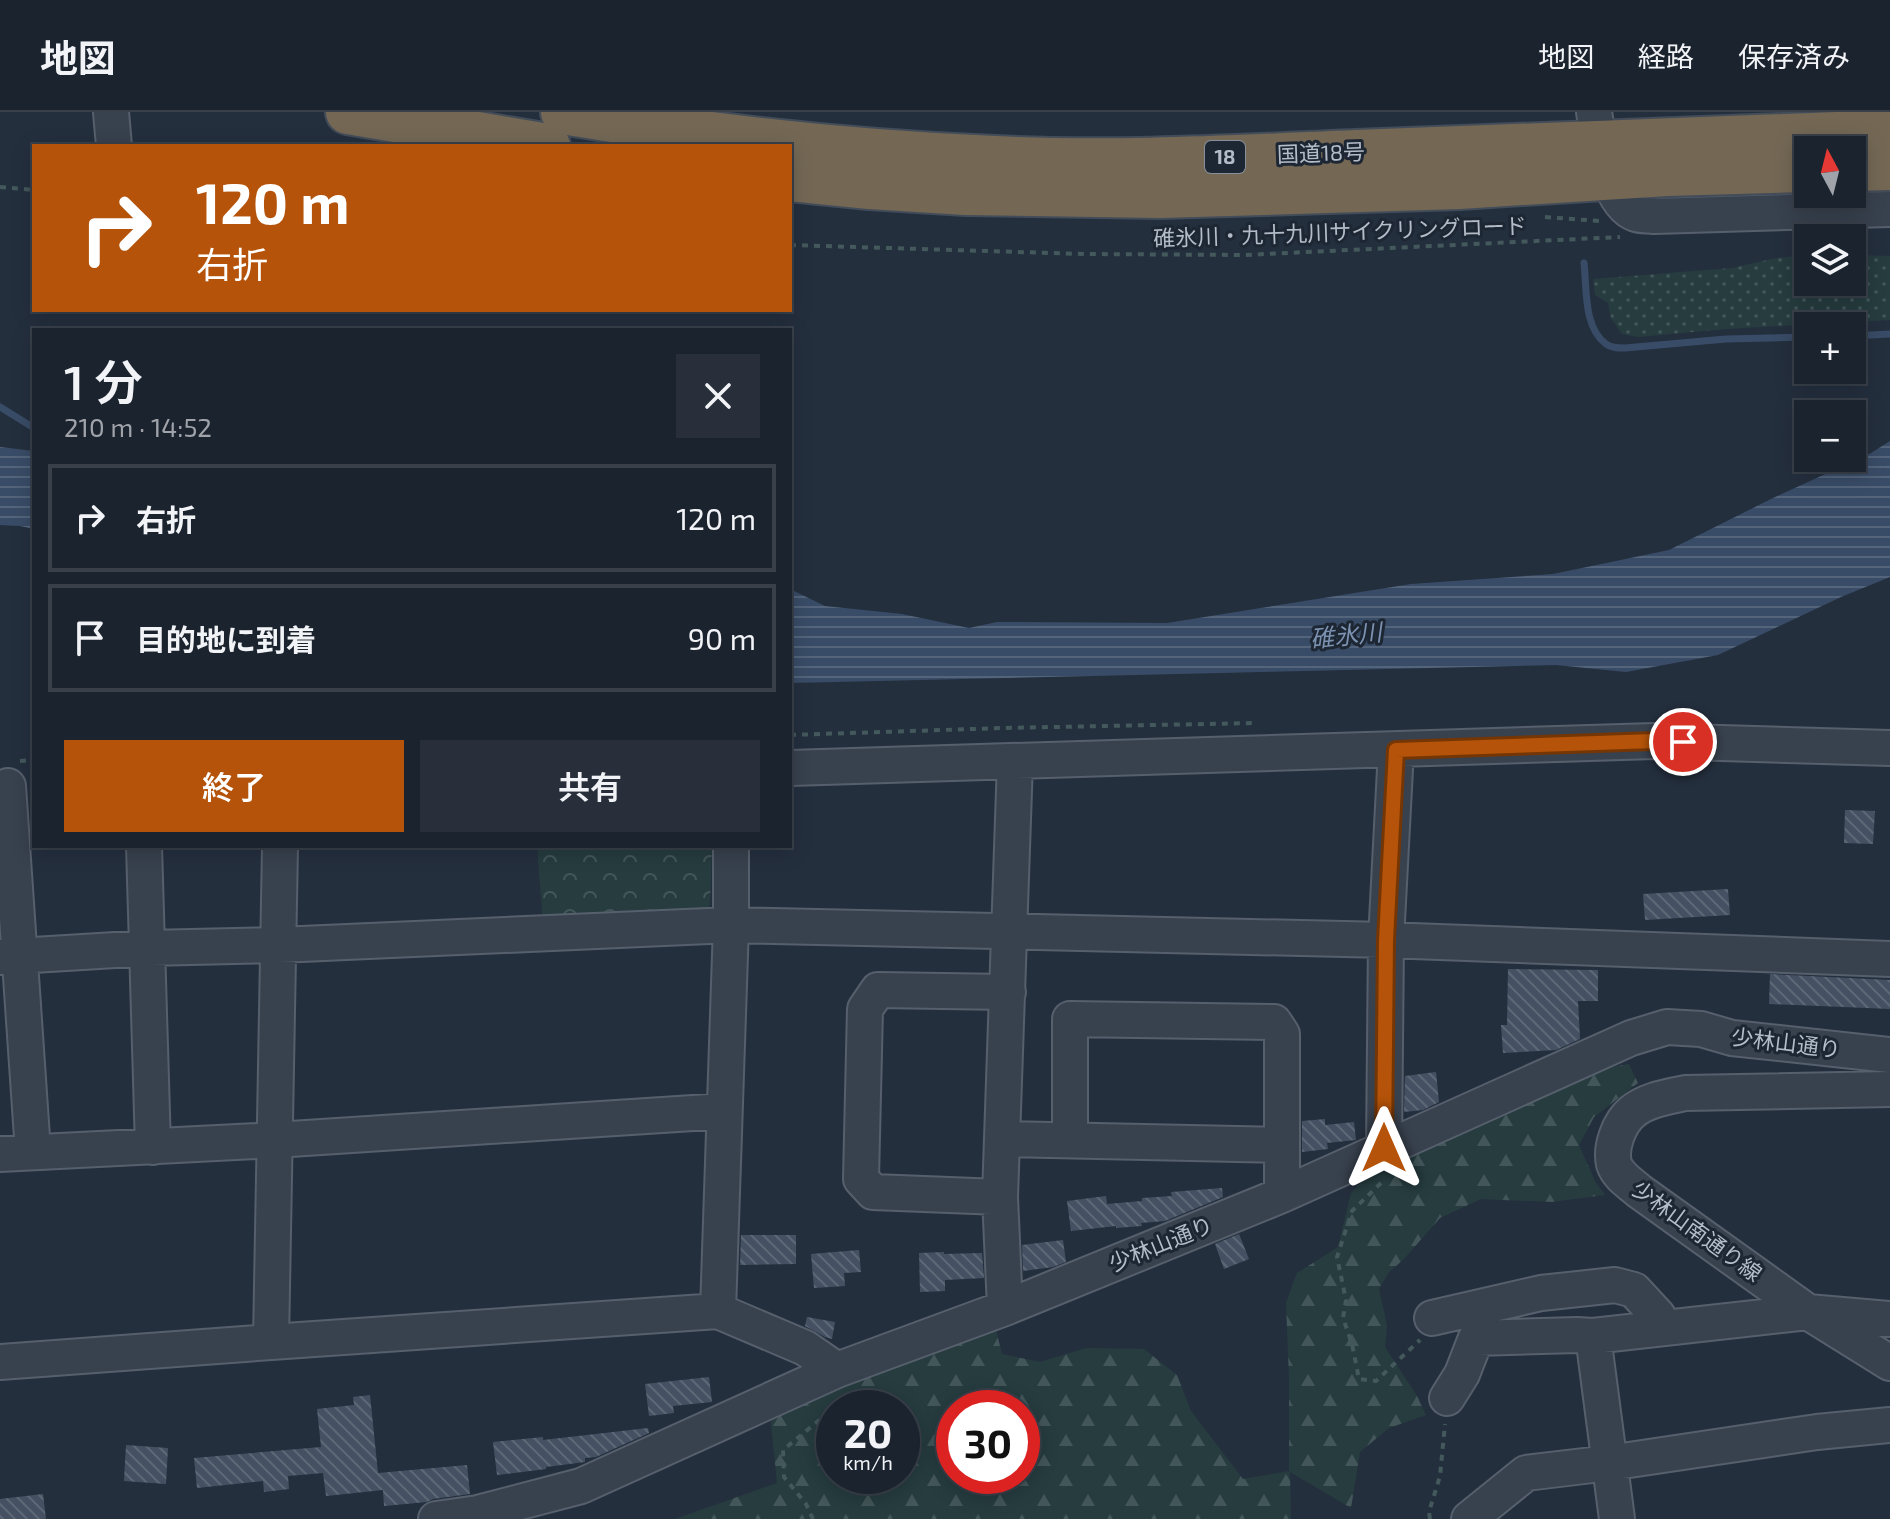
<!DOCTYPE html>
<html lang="ja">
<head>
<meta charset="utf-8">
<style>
	body { margin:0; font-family:"Exo 2","Noto Sans JP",sans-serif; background:#282f3a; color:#f1f3f6; height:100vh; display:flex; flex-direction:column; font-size:30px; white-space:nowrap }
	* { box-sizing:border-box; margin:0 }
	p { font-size:26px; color:#a0a4aa }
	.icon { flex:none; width:44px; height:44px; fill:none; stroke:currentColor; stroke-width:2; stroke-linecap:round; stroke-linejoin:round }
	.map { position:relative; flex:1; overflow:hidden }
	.drawer { position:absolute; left:32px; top:216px; width:760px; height:520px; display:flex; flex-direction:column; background:#1b232e; border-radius:0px; box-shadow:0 4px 20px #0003,0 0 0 2px #39404a }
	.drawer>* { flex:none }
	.hud { position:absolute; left:32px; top:32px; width:760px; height:168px; border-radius:0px; box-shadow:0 4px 20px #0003,0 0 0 2px #39404a; background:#b45309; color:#fff; overflow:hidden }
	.needle { width:52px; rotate:353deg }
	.fabs { position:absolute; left:1794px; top:24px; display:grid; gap:16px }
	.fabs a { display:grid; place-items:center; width:72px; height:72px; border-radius:0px; background:#1b232e; box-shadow:0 4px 20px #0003,0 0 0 2px #39404a; font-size:40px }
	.speed { position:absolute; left:816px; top:1278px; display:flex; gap:16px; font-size:40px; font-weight:700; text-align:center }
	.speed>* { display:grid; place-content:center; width:104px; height:104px; border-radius:50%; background:#1b232e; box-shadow:0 4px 20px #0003,0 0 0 2px #39404a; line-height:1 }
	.speed small { font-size:20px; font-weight:400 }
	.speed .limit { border:12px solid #d22; background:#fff; color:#111 }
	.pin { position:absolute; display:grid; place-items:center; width:68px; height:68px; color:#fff; margin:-34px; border:4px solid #fff; border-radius:50%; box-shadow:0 2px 8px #0007 }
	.me { position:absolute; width:88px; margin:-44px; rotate:0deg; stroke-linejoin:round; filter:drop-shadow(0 0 6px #0008) }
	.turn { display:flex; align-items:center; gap:28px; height:168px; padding:0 32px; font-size:36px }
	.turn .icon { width:104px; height:104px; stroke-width:2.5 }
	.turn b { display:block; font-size:56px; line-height:68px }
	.round { display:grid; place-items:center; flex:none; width:84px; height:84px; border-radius:0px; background:#282f3a }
	.summary { display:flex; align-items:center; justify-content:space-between; height:136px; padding:0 32px }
	h1 { font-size:48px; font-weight:600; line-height:60px }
	.primary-button { display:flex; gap:16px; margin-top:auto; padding:16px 32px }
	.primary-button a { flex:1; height:92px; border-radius:0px; background:#b45309; color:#fff; font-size:32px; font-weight:600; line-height:92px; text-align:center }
	.primary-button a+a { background:#282f3a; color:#f1f3f6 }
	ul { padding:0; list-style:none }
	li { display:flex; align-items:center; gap:24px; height:108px; margin:0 16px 12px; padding:0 16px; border:4px solid #39404a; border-radius:0px }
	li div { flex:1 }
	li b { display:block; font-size:30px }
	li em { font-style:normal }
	header { display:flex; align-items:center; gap:48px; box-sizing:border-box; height:112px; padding:0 40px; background:#1b232e; border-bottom:2px solid #39404a }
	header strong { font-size:38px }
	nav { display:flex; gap:44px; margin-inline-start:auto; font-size:28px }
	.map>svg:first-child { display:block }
	.grass { fill:url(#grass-dots) }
	.forest { fill:url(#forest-firs); fill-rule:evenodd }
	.park { fill:url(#park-crowns) }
	.water { fill:url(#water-rules) }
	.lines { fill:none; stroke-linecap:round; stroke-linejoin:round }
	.stream { stroke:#394c67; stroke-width:7 }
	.building { fill:url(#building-back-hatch) }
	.minor-casing { stroke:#565f6c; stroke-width:38 }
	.highway-casing { stroke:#434c59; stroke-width:48 }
	.path { stroke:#44595c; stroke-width:4; stroke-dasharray:6 6; stroke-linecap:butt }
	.minor { stroke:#38414e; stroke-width:34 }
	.highway { stroke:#746855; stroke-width:44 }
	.route-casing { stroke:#753606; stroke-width:20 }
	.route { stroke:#b45309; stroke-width:14 }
	.labels { text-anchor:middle; stroke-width:6; stroke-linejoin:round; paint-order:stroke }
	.shield { fill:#1d2633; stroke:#878f9c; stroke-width:2 }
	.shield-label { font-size:20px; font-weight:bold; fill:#b4bcc9 }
	.street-label { font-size:22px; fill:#b4bcc9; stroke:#1d2633 }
	.water-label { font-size:24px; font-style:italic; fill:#7c92b1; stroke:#1d2633 }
</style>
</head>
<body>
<header>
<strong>地図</strong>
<nav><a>地図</a><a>経路</a><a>保存済み</a></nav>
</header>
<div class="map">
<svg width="1890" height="1407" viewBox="0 0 1890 1407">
	<defs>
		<pattern id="grass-dots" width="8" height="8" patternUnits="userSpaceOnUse" patternTransform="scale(2)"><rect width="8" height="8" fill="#263c3f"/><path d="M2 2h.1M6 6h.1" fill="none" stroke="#435659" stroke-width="1.8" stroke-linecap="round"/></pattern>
		<pattern id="forest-firs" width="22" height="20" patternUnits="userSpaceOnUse" patternTransform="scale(2)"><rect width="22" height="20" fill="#263c3f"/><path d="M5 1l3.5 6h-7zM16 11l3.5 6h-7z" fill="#435659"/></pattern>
		<pattern id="park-crowns" width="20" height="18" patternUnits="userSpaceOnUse" patternTransform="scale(2)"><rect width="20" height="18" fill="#263c3f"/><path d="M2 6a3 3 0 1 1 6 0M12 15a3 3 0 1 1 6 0" fill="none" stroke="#435659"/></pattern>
		<pattern id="water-rules" width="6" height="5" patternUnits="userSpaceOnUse" patternTransform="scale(2)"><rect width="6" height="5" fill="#394c67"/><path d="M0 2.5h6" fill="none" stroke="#53647b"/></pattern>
		<pattern id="building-back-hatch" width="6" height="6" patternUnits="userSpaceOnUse" patternTransform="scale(2)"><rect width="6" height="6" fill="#455162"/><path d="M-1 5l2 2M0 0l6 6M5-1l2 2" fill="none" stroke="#5d6877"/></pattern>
	</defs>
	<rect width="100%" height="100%" fill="#242f3e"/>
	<path class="grass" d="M1808 143V170H1852V143L1890 144V208L1727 217 1638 225 1622 222 1611 206 1608 191 1595 183 1593 167 1732 156 1776 146Z"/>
	<path class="forest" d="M1629 952 1638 971 1594 1005 1579 1033 1595 1069 1605 1083 1552 1090 1481 1087 1440 1106 1403 1148 1389 1160 1379 1177 1387 1213 1385 1235 1417 1284 1426 1303 1389 1316 1360 1340 1351 1396 1290 1360 1291 1407H675L777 1371 770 1302 959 1227 996 1218 1002 1242 1040 1250 1086 1236 1144 1237 1177 1263 1191 1299 1243 1367 1289 1359V1266L1286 1191 1297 1161 1338 1135 1351 1081 1374 1057 1596 958ZM834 1296H902V1364H834ZM954 1296H1022V1364H954Z"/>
	<path class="park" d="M537 734H712L710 793 703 807 543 812Z"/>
	<path class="water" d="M1890 329V465L1841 485 1718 543 1626 560 1556 553 790 571V477L825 494 902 502 969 516 997 510 1167 511 1411 472 1553 462 1669 438 1773 386 1871 341Z
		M0 335 34 339V417L20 414 0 413Z"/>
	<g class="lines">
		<path class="stream" d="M1584 151C1587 176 1583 215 1606 232 1611 236 1618 236 1625 236L1726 227 1808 225
			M1852 224 1890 222
			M0 295 34 316"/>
	</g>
	<path class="building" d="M1845 698 1875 699 1873 732 1844 731Z
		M1728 777 1730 803 1645 808 1643 782Z
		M1508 857 1598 858V889H1578L1580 927 1556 938 1503 941 1501 913H1507Z
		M1770 862 1890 868V897L1769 892Z
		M1436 960 1439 990 1423 998 1404 1000 1405 964Z
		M1325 1007V1013L1354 1010 1356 1028 1327 1031 1328 1037 1302 1040V1009Z
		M1222 1076 1223 1085 1165 1109 1141 1111 1142 1114 1116 1116V1114L1071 1119 1067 1089 1106 1084 1107 1092 1142 1089V1086L1172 1084 1171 1080Z
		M1239 1122 1249 1147 1224 1157 1215 1132Z
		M741 1123H796V1152L740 1153Z
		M1063 1128 1066 1150 1053 1155 1023 1159 1022 1133Z
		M859 1138 861 1160 844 1161 845 1174 814 1176 811 1142Z
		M944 1140V1142L982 1141 984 1166 945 1168V1179L920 1180 919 1141Z
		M807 1205 835 1210 832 1227 825 1225 805 1214Z
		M709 1265 712 1290 673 1294 674 1301 649 1304 645 1272Z
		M370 1283 378 1361 467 1353 470 1382 433 1387 427 1390 384 1394 383 1378 326 1384 323 1361 288 1364 289 1377 264 1380 263 1369 197 1376 194 1346 321 1335 317 1297 354 1293 353 1285Z
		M648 1316 649 1321 596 1345 585 1346V1350L546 1355V1357L497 1363 493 1330 543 1325V1328Z
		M126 1333 168 1336 166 1372 124 1369Z
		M43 1382 46 1407H0V1387Z"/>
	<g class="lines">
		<g class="minor-casing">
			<path id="minor" d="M111 0 114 34
				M1594 0C1598 25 1607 93 1636 102 1641 104 1649 103 1654 104L1890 97
				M790 656 1654 629 1890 636
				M8 674 33 1040
				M144 734 153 1035
				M0 845 148 836 279 833 731 813 1386 828 1890 847
				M1890 977 1685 981C1667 985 1646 988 1632 1000 1619 1011 1610 1035 1614 1052 1618 1064 1630 1071 1639 1079L1808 1200 1890 1251
				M1002 1027 1282 1033
				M1070 1028V907L1274 910 1282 922V1083
				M1384 1036 1386 828 1396 638
				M0 1042 275 1028 724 999
				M1000 1085 873 1080 861 1067 865 897 878 878 1008 880
				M1005 1196 1000 1085 1015 649
				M718 1199 731 813V734
				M1432 1206 1541 1181 1615 1173 1634 1178 1658 1204 1662 1216
				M1593 1224 1617 1407
				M271 1230 280 734
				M0 1250 271 1230 718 1199 805 1236 837 1258
				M1447 1286 1462 1262 1476 1226 1577 1223 1593 1224 1808 1200 1890 1207
				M436 1407 478 1401 581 1374 837 1258 1005 1196 1282 1083 1631 926 1667 915 1701 917 1732 926 1890 943
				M1469 1407 1526 1361 1609 1351 1817 1320 1890 1313"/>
		</g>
		<g class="highway-casing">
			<path id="highway" d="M348 0 548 34
				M563 0C704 24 852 40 995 46 1115 52 1236 45 1356 40 1534 34 1712 27 1890 20
				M1852 57 1890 56
				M790 67 870 75 966 81 1160 84 1459 75 1667 62 1808 58"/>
		</g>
		<path class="path" d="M0 75 34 78
			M1545 105 1599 109
			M790 133 1084 142 1245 143 1620 125
			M790 623 1003 616 1256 611
			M20 649 34 648
			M1381 1071 1352 1099 1337 1145 1346 1188 1343 1206 1352 1232 1359 1267 1376 1269 1420 1228
			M813 1407 806 1392 784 1365 783 1338 834 1296
			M1430 1407 1429 1400 1440 1364 1445 1312"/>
		<use href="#minor" class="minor"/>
		<use href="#highway" class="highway"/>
	</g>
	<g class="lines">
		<g class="route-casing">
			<path id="route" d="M1384 1036 1386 828 1396 638 1654 629 1683 630"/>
		</g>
		<use href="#route" class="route"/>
	</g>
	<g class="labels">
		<rect class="shield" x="1205" y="29" width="40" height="32" rx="6"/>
		<g class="shield-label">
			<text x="1225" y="52">18</text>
		</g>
		<g class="street-label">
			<text transform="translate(1321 41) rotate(-2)" y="8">国道18号</text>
			<text transform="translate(1340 120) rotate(-2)" y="8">碓氷川・九十九川サイクリングロード</text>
			<text transform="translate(1786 931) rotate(7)" y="8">少林山通り</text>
			<text transform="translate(1697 1119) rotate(36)" y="8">少林山南通り線</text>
			<text transform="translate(1161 1132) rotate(-22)" y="8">少林山通り</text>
		</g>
		<g class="water-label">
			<text transform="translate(1346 524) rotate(-6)" y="8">碓氷川</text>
		</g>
	</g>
</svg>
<div class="fabs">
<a><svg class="needle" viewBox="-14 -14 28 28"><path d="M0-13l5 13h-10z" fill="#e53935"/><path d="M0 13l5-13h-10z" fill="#a0a4aa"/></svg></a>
<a><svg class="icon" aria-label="layers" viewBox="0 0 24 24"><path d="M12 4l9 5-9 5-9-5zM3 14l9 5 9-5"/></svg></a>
<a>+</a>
<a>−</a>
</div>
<div class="speed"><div>20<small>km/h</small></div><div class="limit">30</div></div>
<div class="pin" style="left:1683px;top:630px;background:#d93025"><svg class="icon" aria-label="arrive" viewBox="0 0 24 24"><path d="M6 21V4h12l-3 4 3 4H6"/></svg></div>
<svg class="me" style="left:1384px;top:1036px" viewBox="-20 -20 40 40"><path d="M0-17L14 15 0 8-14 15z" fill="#b45309" stroke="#fff" stroke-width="4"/></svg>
<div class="hud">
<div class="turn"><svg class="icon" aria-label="right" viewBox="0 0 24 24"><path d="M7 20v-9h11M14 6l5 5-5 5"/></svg><div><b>120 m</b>右折</div></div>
</div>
<section class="drawer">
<div class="summary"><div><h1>1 分</h1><p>210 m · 14:52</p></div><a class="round"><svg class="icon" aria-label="close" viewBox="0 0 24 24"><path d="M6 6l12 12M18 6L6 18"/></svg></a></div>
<ul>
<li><svg class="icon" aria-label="right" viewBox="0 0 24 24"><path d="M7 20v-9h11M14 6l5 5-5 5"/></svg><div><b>右折</b></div><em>120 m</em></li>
<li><svg class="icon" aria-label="arrive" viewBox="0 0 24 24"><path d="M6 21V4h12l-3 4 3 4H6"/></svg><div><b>目的地に到着</b></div><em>90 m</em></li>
</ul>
<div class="primary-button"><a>終了</a><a>共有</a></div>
</section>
</div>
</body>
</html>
